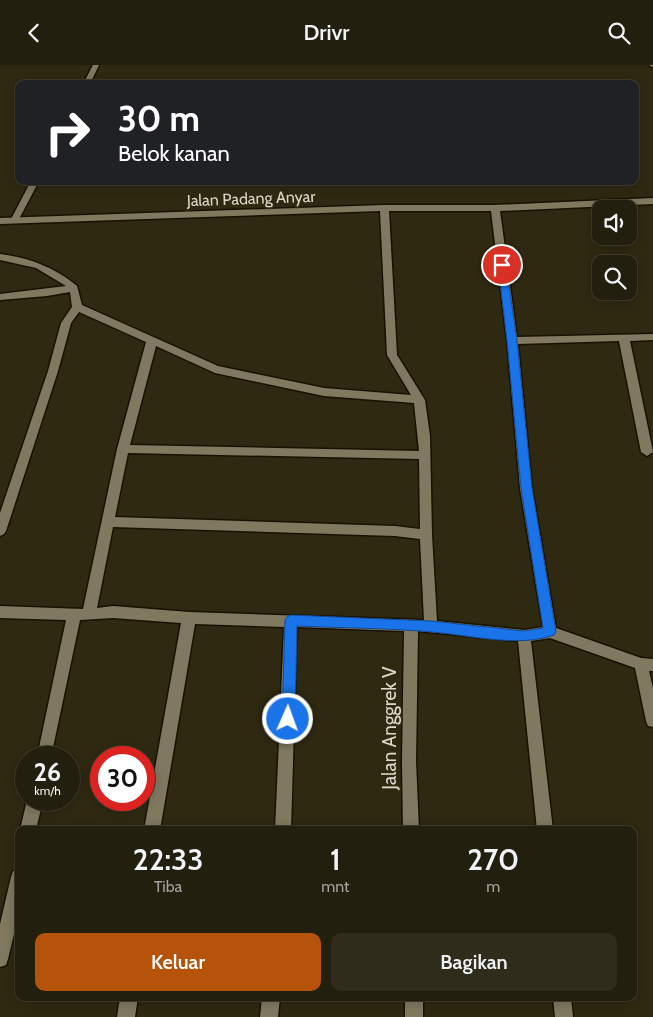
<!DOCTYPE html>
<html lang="id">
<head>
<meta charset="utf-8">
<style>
	body { margin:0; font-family:Cabin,sans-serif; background:#2f2c1c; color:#f1f3f6; height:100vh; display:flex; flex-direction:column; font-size:19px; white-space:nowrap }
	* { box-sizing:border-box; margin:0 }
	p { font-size:16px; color:#a3a29e }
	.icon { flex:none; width:28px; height:28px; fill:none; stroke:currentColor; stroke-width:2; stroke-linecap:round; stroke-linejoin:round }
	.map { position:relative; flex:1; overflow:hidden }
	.details { position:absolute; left:15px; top:761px; width:622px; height:175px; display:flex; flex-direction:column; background:#231f0e; border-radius:10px; box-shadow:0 2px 12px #0003,0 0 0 1px #403d2e }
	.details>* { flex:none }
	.hud { position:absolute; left:15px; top:15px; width:624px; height:105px; border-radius:10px; box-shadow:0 2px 12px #0003,0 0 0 1px #403d2e; background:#202124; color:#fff; overflow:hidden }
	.fabs { position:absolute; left:592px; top:135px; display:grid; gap:10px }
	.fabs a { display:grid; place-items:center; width:45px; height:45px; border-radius:10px; background:#231f0e; box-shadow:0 2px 12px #0003,0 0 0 1px #403d2e; font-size:25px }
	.speed { position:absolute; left:15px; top:681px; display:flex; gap:10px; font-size:25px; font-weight:700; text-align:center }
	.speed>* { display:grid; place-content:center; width:65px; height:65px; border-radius:50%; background:#231f0e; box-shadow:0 2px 12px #0003,0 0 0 1px #403d2e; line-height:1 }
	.speed small { font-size:12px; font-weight:400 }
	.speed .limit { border:8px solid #d22; background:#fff; color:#111 }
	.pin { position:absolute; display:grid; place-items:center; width:42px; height:42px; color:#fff; margin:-21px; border:2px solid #fff; border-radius:50%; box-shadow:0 1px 5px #0007 }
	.me { position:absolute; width:55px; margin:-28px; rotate:2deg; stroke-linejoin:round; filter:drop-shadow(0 0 4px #0008) }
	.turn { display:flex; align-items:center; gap:18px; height:105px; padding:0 20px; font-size:22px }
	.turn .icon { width:65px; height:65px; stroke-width:2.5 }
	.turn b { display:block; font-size:35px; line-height:42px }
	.eta { display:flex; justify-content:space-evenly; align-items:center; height:85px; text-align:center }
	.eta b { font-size:30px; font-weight:600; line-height:35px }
	.action { display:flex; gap:10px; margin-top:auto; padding:10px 20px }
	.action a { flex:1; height:58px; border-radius:10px; background:#b45309; color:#fff; font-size:20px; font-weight:600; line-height:58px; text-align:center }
	.action a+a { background:#2f2c1c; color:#f1f3f6 }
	header { display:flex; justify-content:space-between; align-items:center; height:65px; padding:0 20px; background:#231f0e; font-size:22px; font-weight:600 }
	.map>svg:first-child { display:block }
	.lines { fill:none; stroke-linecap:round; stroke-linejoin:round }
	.lane-casing { stroke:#171200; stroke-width:3 }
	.street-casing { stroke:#171200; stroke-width:3 }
	.lane { fill:#807960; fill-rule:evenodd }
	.street { fill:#807960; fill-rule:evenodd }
	.route { fill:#1a73e8; stroke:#114b97 }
	.labels { text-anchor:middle; stroke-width:4; stroke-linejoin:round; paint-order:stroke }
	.far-street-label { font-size:16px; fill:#dcd9cb; stroke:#2f2912 }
	.street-label { font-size:19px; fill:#dcd9cb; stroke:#2f2912 }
</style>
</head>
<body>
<header><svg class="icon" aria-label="back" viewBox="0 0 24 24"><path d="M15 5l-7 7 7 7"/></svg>Drivr<svg class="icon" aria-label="search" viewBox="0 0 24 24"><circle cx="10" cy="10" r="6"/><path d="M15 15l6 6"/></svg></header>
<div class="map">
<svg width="653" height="952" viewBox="0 0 653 952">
	<rect width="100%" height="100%" fill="#2f2912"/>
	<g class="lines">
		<g class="lane-casing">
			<path id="lane" d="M93 0H99L90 19H83Z
				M649 0H653V2L650 1Z
				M31 116H39L18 156 17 158H11L10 156Z"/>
		</g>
		<g class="street-casing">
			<path id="street" d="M653 133V139L500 146 517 272 653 269V275L630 276 653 387 647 391 641 387 619 276 518 279 532 423 556 563 641 593 653 594V606H649L653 623V662L648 661 646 656 635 603 550 573 531 576 553 765H537L518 576 418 566 416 696 419 765H403L402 696 404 566 297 562 291 765H275L284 562 195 559 160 765H144L181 558 113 553 80 555 51 692H37L66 555 0 553V541L83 544 117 384 146 277 79 247 71 258 58 306 6 466 4 469 0 471V448L48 306 61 258 72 242 70 227 47 231 0 235V229L66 221 36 203 0 195V189C30 193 54 202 77 221L82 240 218 301 324 323 411 330 387 290 380 146 0 159V153L384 140H495ZM389 146H491L507 276 520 423 543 562 524 565 437 556 432 470 430 371 425 335 397 290ZM156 281 215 308 324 331 414 338 419 386 130 380ZM128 388 419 394 420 464 395 461 115 452ZM113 462 395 471 420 474 424 555 189 547 113 541 97 543Z
				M27 735H43L36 765H20Z
				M19 804V848L8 894 6 900 0 902V859L11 812 13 806Z
				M120 932H138L135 952H117Z
				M262 932H280L278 952H260Z
				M405 932H423V952H405Z
				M553 932H571L573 952H555Z"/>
		</g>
		<use href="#lane" class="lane"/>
		<use href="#street" class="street"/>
	</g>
	<path class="route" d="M502 197 506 200 517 276 532 423 556 567 554 570C518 583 470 570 432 567 387 563 342 563 297 561L295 654 293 658 288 660 284 658 282 654 285 555 287 552 291 550 431 556 524 566 543 563 521 423 507 276 498 200Z"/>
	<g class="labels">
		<g class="far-street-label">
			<text transform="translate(251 133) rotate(-2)" y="6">Jalan Padang Anyar</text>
		</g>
		<g class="street-label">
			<text transform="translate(389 663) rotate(-90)" y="7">Jalan Anggrek V</text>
		</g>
	</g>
</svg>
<div class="fabs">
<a><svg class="icon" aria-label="sound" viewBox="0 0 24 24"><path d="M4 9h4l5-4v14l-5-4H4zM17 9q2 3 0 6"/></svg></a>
<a><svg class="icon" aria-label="search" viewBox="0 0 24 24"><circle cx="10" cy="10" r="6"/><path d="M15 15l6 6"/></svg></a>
</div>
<div class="speed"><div>26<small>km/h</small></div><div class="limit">30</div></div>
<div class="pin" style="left:502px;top:200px;background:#d93025"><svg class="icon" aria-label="arrive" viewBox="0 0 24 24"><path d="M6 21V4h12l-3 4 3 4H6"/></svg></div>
<svg class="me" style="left:288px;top:654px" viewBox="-20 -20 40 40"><circle r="17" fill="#1a73e8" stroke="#fff" stroke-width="3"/><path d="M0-11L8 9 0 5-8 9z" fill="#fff"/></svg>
<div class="hud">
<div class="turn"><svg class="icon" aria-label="right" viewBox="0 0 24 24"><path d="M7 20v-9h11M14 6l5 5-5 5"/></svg><div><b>30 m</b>Belok kanan</div></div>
</div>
<section class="details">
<div class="eta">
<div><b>22:33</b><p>Tiba</p></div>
<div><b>1</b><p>mnt</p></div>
<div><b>270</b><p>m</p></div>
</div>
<div class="action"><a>Keluar</a><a>Bagikan</a></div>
</section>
</div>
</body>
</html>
